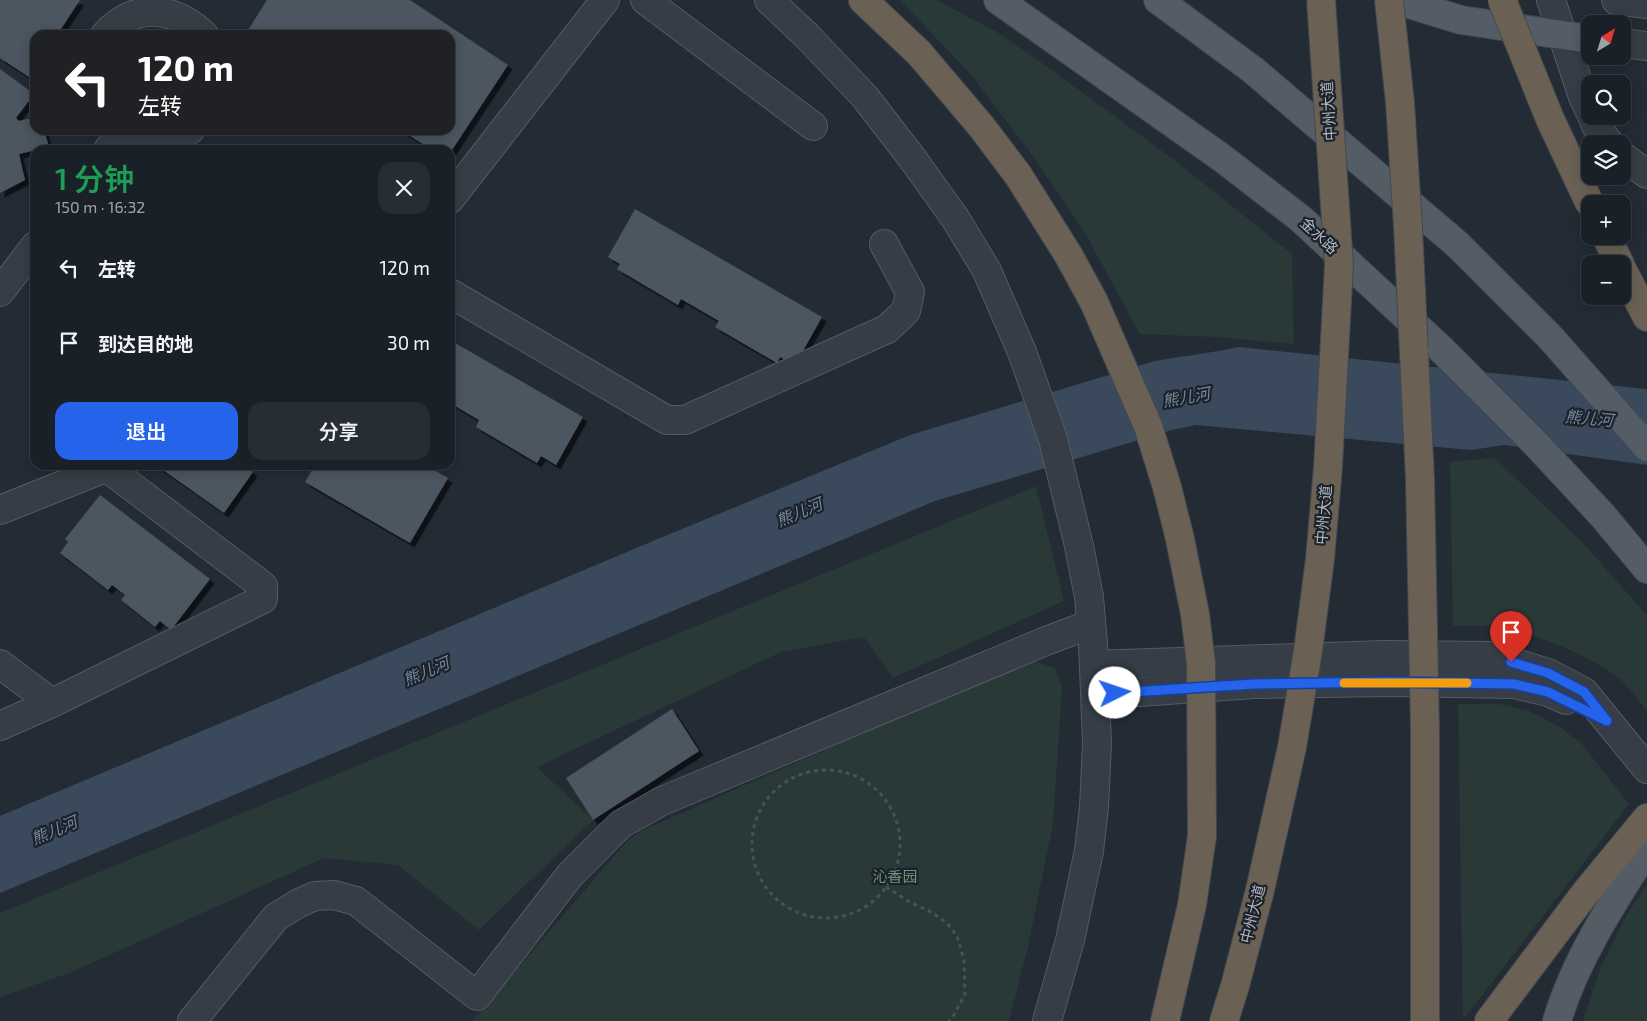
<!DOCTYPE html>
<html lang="zh">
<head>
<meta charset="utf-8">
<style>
	body { margin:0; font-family:"Exo 2","Noto Sans SC",sans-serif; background:#272d34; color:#f1f3f6; height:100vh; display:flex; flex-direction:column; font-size:19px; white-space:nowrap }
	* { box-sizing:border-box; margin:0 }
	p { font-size:16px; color:#9fa3a8 }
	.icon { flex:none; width:28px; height:28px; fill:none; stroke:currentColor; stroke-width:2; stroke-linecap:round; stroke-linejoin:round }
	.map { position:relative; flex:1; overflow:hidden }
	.panel { position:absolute; left:30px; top:145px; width:425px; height:325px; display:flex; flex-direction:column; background:#1a2028; border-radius:15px; box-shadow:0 2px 12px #0003,0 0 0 1px #383e45 }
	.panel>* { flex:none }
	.banner { position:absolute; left:30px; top:30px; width:425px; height:105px; border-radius:15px; box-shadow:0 2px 12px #0003,0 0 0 1px #383e45; background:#202124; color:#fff; overflow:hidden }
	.needle { width:32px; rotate:38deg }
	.fabs { position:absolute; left:1581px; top:15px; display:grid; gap:10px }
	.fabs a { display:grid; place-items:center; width:50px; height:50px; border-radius:10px; background:#1a2028; box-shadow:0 2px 12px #0003,0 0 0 1px #383e45; font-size:25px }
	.pin { position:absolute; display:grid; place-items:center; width:42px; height:42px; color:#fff; margin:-51px -21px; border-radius:50% 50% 50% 0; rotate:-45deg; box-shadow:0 0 5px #0007 }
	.pin .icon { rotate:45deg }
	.me { position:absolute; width:55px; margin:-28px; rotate:86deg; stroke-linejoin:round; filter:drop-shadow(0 0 4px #0008) }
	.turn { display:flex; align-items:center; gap:18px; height:105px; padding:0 25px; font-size:22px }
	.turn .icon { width:65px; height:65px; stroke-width:2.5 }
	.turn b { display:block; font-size:35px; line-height:42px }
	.round { display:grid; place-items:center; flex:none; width:52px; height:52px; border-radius:15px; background:#272d34 }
	.overview { display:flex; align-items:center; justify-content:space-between; height:85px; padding:0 25px }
	h1 { font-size:30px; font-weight:600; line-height:38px; color:#1e9e55 }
	.button { display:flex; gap:10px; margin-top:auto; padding:10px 25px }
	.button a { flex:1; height:58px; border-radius:15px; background:#2563eb; color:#fff; font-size:20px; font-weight:600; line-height:58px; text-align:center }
	.button a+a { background:#272d34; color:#f1f3f6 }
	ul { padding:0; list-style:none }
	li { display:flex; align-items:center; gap:15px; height:75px; padding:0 25px }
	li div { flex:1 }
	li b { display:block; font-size:19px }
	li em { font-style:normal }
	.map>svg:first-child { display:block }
	.green { fill:#283938 }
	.water { fill:#3a4a5c }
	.building { fill:#4c5660; filter:url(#shadow) }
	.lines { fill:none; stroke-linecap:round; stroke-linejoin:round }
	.minor-casing { stroke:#545b63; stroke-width:30 }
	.major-casing { stroke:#40464f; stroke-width:30 }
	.highway-casing { stroke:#414850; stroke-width:30 }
	.path { stroke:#445455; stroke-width:3; stroke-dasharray:4 4; stroke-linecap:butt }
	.minor { stroke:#363d46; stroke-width:28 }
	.major { stroke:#545c65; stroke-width:28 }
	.highway { stroke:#6a6154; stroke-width:28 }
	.major-bridge-casing { stroke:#40464f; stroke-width:30; stroke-linecap:butt }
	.highway-bridge-casing { stroke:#414850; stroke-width:30; stroke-linecap:butt }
	.major-bridge { stroke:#545c65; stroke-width:28 }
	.highway-bridge { stroke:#6a6154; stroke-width:28 }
	.route-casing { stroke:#184099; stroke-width:12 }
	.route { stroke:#2563eb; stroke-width:9 }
	.slow { stroke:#f59e0b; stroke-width:9 }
	.labels { text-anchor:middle; stroke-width:4.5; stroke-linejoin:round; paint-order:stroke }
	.street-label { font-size:15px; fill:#b1b8c2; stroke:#1c222a }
	.park-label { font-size:15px; fill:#739579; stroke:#1c222a }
	.water-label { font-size:16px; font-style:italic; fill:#758aa2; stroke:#1c222a }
</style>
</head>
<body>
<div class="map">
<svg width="1647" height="1021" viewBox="0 0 1647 1021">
	<defs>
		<filter id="shadow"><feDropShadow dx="4.5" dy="4.5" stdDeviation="0" flood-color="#0009"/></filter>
	</defs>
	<rect width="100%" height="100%" fill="#232b35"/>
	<path class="green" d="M900 0H936L997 32 1045 65 1173 159 1292 254 1294 344 1215 337 1140 334 1085 233 1035 159 973 77Z
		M1495 458 1583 543 1647 615V711C1640 702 1633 692 1625 684 1602 660 1532 632 1500 627 1485 625 1468 626 1453 626L1450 462Z
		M1036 486 1064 601 893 678 864 637 781 652 537 767 593 820 479 930 398 865 324 858 72 972 0 997V913Z
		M1034 661 1055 668 1062 688 1053 824 1028 947 1009 1021H472L627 841 641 831 1017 665Z
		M1458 704H1499L1529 711 1560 727 1581 743 1629 804 1463 1020Z
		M1647 884V1021H1583L1600 969 1626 916Z"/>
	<path class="water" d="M1239 347 1647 389V465L1504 445 1471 450 1196 425 1172 430 935 501 0 893V816L653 541 910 435 1155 361C1183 356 1211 353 1239 347Z"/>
	<path class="building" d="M0 0H80L57 35H35V68L29 77 0 58Z
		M267 0H410L508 65 450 153V150H432L401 130H450V35H256L248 30Z
		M0 69 34 94 16 118 19 121 35 117V130H44L49 147 19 154 25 180 0 193Z
		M635 209 822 317 795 365 780 357 777 363 715 327 719 321 681 299 678 305 617 269 620 264 608 257Z
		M450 340 583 417 556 465 541 456 537 463 476 427 479 420 450 403Z
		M156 465H244L253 472 224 513Z
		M315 465H425L448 478 410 543 305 482Z
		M100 495 210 579 171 630 160 621 155 627 121 600 125 595 112 585 108 590 60 553 68 542 65 539Z
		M672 709 699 751 593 820 566 778Z"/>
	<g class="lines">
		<g class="minor-casing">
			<path id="minor" d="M645 0 813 126
				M769 0 807 36 865 97 912 158 955 218 987 271 1022 352 1053 439 1079 546 1089 597 1093 644 1097 744 1094 807 1089 851 1070 940 1047 1021
				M1551 0 1583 97 1590 112
				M1616 0 1647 4
				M105 35C134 2 174 6 204 35
				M1622 43 1647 46
				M1592 116 1596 126 1610 144
				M119 130C140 144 169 144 190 130
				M108 150 122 132
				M1622 156 1647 174
				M450 199 605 0
				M0 292 35 246
				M450 293 667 420H685L887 329 906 311 910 292 884 244
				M0 510 100 470H110L263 586V599L52 703 0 726
				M0 664 52 703
				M1094 665 1384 655 1493 656 1548 673 1584 692 1647 769
				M1095 695 1254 684 1390 682 1514 684 1548 692 1566 700
				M192 1021 276 917 299 903 315 896 334 895 356 901 477 996 570 875 621 824 662 801 1046 641 1091 624"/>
		</g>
		<g class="major-casing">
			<path id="major" d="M998 0 1222 158 1301 219 1442 350
				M1158 0 1253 70 1458 245
				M1396 0 1461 20 1590 39
				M1603 516 1647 569
				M1557 1021C1575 960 1613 902 1647 849"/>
		</g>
		<g class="highway-casing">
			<path id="highway" d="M863 0 919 53 981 126 1018 175
				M1606 236 1620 264
				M1622 269 1647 317
				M1425 730V1021
				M1165 1021 1192 905 1202 836
				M1224 1021 1235 986 1260 890
				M1489 1021 1586 892 1647 818"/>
		</g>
		<path class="path" d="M752 844a74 74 0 1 1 148 0a74 74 0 1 1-148 0Z
			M886 887 908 901 931 912 947 923 957 936 964 960 965 994 954 1015 949 1021"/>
		<use href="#minor" class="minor"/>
		<use href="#major" class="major"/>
		<use href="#highway" class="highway"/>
		<g class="major-bridge-casing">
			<path id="major-bridge" d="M1458 245 1549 336 1647 447
				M1442 350 1537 445 1603 516"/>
		</g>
		<g class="highway-bridge-casing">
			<path id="highway-bridge" d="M1389 0 1400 103 1408 227 1420 479 1425 730
				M1502 0 1550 119 1590 204
				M1018 175 1069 256 1094 302 1148 426 1167 487 1180 539 1195 614 1201 663 1202 836
				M1260 890 1292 747 1308 651 1320 559 1328 467 1339 265 1321 0"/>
		</g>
		<use href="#major-bridge" class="major-bridge"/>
		<use href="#highway-bridge" class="highway-bridge"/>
	</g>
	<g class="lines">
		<g class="route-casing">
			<path id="route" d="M1115 693 1254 684 1390 682 1514 684 1548 692 1607 721 1584 692 1548 673 1511 662"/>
		</g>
		<use href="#route" class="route"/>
		<path class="slow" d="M1344 683H1467"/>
	</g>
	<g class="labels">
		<g class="street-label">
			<text transform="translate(1329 111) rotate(-94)" y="5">中州大道</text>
			<text transform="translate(1319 236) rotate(43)" y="5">金水路</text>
			<text transform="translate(1324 515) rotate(-85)" y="5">中州大道</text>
			<text transform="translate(1253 914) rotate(-76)" y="5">中州大道</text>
		</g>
		<g class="park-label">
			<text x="895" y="882">沁香园</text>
		</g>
		<g class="water-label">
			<text transform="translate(1186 397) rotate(-10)" y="6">熊儿河</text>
			<text transform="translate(1589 418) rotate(5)" y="6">熊儿河</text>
			<text transform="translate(799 512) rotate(-23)" y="6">熊儿河</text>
			<text transform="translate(426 671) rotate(-23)" y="6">熊儿河</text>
			<text transform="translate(54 830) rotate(-23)" y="6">熊儿河</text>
		</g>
	</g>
</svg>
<div class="fabs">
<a><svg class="needle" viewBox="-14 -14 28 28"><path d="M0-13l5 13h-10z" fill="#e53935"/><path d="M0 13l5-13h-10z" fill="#9fa3a8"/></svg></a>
<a><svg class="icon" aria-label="search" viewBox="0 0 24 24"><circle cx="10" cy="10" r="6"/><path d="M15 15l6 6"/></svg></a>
<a><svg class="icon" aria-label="layers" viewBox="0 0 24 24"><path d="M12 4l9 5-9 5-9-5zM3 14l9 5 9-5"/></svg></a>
<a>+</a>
<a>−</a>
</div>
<div class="pin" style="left:1511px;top:662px;background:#d93025"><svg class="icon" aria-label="arrive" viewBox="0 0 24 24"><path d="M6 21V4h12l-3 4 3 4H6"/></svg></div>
<svg class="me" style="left:1115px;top:693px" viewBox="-20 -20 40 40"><circle r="19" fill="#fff"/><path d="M0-13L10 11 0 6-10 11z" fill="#2563eb"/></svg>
<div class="banner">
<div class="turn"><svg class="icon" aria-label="left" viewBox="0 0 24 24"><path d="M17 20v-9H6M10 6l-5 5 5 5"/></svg><div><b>120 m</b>左转</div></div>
</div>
<section class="panel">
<div class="overview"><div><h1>1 分钟</h1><p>150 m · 16:32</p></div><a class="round"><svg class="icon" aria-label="close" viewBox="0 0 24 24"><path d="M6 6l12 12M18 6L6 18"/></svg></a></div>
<ul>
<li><svg class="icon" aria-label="left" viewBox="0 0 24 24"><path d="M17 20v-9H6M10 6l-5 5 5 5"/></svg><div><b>左转</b></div><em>120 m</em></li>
<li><svg class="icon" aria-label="arrive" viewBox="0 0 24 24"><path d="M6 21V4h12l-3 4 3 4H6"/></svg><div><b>到达目的地</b></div><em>30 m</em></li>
</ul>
<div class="button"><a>退出</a><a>分享</a></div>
</section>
</div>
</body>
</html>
